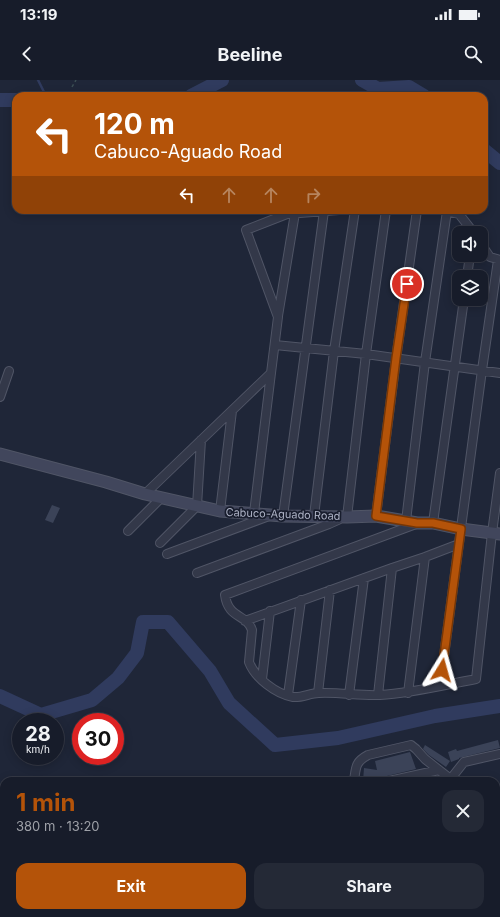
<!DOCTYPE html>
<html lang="en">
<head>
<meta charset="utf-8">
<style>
	body { margin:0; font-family:Inter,sans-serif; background:#242936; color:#f1f3f6; height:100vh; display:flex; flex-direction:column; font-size:15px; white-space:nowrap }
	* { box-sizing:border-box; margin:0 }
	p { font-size:13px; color:#9ea1a8 }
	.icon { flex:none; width:22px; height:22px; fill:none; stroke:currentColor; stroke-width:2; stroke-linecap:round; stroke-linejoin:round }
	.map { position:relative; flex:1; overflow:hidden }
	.drawer { position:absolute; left:0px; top:697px; width:500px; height:140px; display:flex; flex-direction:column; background:#171c2a; border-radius:12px 12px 0 0; box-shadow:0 2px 10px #0003,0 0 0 1px #363a47 }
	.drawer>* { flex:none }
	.hud { position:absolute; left:12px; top:12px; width:476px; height:122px; border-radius:12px; box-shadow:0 2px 10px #0003,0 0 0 1px #363a47; background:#b45309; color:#fff; overflow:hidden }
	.buttons { position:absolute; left:452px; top:146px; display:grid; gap:8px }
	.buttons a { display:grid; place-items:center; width:36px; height:36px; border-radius:8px; background:#171c2a; box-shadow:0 2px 10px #0003,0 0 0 1px #363a47; font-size:20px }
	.speed { position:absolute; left:12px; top:633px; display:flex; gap:8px; font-size:20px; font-weight:700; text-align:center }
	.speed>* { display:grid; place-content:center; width:52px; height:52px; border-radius:50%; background:#171c2a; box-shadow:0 2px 10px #0003,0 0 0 1px #363a47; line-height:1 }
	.speed small { font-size:10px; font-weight:400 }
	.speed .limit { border:6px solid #d22; background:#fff; color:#111 }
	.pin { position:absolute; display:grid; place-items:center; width:34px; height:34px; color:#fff; margin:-17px; border:2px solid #fff; border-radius:50%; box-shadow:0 1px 4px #0007 }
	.me { position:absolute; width:44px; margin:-22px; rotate:8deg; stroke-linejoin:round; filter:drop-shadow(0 0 3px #0008) }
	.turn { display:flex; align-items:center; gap:14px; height:84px; padding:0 16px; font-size:18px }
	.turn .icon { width:52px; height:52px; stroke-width:2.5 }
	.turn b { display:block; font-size:28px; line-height:34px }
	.lanes { display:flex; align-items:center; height:38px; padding:0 16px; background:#0003; justify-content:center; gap:20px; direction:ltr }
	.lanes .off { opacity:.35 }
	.round { display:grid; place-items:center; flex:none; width:42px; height:42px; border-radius:12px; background:#242936 }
	.overview { display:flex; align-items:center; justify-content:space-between; height:68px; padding:0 16px }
	h1 { font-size:24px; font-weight:700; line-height:30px; color:#b45309 }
	.action { display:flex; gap:8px; margin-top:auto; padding:8px 16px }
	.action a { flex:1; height:46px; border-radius:12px; background:#b45309; color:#fff; font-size:16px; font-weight:700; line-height:46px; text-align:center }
	.action a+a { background:#242936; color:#f1f3f6 }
	.status { display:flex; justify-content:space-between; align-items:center; height:28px; padding:0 20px; background:#171c2a; direction:ltr }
	.status svg { height:11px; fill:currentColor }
	header { display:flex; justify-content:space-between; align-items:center; height:52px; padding:0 16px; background:#171c2a; font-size:18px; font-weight:700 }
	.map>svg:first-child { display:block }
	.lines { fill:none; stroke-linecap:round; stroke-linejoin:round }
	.stream { stroke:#303b5e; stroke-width:2.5 }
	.river { stroke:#303b5e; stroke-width:14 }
	.building { fill:#3b4358 }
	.street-casing { stroke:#505566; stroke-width:10 }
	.secondary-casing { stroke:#505566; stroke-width:13 }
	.path { stroke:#3c4e54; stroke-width:1.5; stroke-dasharray:3 3; stroke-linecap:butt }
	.street { stroke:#333849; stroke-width:8 }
	.secondary { stroke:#41465c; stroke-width:11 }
	.route-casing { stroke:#753606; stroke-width:10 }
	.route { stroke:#b45309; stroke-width:7 }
	.labels { text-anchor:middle; stroke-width:3.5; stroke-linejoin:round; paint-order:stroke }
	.street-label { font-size:11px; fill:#adb2c5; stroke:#181d2d }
</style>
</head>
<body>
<div class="status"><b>13:19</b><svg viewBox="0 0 49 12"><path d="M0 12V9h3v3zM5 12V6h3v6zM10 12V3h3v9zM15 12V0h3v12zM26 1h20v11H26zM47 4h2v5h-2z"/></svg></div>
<header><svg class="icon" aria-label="back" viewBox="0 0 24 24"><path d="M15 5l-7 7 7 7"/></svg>Beeline<svg class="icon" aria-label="search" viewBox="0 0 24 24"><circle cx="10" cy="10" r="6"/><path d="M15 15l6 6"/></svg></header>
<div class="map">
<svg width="500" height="837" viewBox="0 0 500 837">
	<rect width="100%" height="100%" fill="#1f2638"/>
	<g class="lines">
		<path class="stream" d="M38 0 46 16"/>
		<path class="river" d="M362 0 378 9 409 7 424 16
			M191 16 222 0
			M0 20H16
			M484 70 500 83
			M0 616 41 635 92 620 118 598 137 573 143 542H168L210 591 229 623 275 665 338 658 435 636 500 626"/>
	</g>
	<path class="building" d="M52 425 60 428 53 443 45 440Z
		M498 660 500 668 463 677 459 678V679L451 682 448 672 456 669 457 671Z
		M425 665 450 681 446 687 429 675 423 669Z
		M410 672 416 689 387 696 385 697 384 701H363L364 688 377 690 375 681Z"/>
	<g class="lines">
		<g class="street-casing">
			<path id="street" d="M442 130 459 134 474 153
				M481 164 490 177 500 180
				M467 197 470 175
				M278 236 295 133
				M275 265 366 274 500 293
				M0 317 9 291
				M145 414 271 293 278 237 246 150 287 134 339 130
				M220 431 232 331
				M254 433 271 293
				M283 436 324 131
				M314 436 334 271 355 130
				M376 436 396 279 417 130
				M347 437 366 274 386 130
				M406 441 425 282 447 131
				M433 443 464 219
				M416 444 225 515C228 539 247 534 252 550L249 582C255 598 276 614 293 617 302 618 310 613 319 613 340 612 360 616 380 615 413 613 444 605 476 599L492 453 500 393
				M128 451 161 418
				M160 463 197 426 201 360
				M167 474 269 436
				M197 493 329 444 338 440 342 437
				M245 541 392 488 425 477 459 464
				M262 599 270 531
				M440 606 482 290 498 180
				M318 613 330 510
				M408 613 425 477
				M288 615 301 520
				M349 615 364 498
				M378 615 392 488
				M354 701C356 687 355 682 368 675L411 665 416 669 425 679 453 701
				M389 701 439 690
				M449 701 464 682 500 674
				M496 723 500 717
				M496 732 500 735
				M496 768 500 771
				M496 803 500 806
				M496 826 500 820
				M244 833 249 837
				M337 833 343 837
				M431 833 437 837
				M134 837 135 833
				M488 837 491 833"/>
		</g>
		<g class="secondary-casing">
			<path id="secondary" d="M0 374 106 402 145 414 220 431 283 436 347 437 376 436 417 443H433L461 449 500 454"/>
		</g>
		<path class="path" d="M72 7 76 0
			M0 737H4
			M10 837 14 833"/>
		<use href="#street" class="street"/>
		<use href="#secondary" class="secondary"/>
	</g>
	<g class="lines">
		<g class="route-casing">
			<path id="route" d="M407 204 396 278 376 436 417 443H433L461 449 442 590"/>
		</g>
		<use href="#route" class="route"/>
	</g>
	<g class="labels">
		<g class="street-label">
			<text transform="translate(283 434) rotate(2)" y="4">Cabuco-Aguado Road</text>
		</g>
	</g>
</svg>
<div class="buttons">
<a><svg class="icon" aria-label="sound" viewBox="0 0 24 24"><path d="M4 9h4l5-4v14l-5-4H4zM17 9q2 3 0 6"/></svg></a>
<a><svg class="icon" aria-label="layers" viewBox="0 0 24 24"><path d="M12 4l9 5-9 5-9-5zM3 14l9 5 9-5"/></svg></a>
</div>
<div class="speed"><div>28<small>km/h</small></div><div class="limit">30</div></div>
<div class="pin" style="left:407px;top:204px;background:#d93025"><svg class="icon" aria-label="arrive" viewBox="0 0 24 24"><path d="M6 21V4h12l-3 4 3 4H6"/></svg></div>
<svg class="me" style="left:442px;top:590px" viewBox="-20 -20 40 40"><path d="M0-17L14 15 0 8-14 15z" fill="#b45309" stroke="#fff" stroke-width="4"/></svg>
<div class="hud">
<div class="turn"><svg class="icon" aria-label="left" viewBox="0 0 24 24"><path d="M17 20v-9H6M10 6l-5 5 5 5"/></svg><div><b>120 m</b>Cabuco-Aguado Road</div></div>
<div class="lanes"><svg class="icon" aria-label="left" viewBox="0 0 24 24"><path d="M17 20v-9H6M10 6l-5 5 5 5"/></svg><svg class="icon off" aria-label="ahead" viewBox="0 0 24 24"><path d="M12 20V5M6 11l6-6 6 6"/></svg><svg class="icon off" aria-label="ahead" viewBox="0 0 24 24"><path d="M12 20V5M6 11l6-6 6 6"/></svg><svg class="icon off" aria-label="right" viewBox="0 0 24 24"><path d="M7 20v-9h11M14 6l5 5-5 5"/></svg></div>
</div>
<section class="drawer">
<div class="overview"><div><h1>1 min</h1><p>380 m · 13:20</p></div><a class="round"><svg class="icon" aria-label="close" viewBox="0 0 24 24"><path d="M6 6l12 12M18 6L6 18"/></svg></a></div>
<div class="action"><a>Exit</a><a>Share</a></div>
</section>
</div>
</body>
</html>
